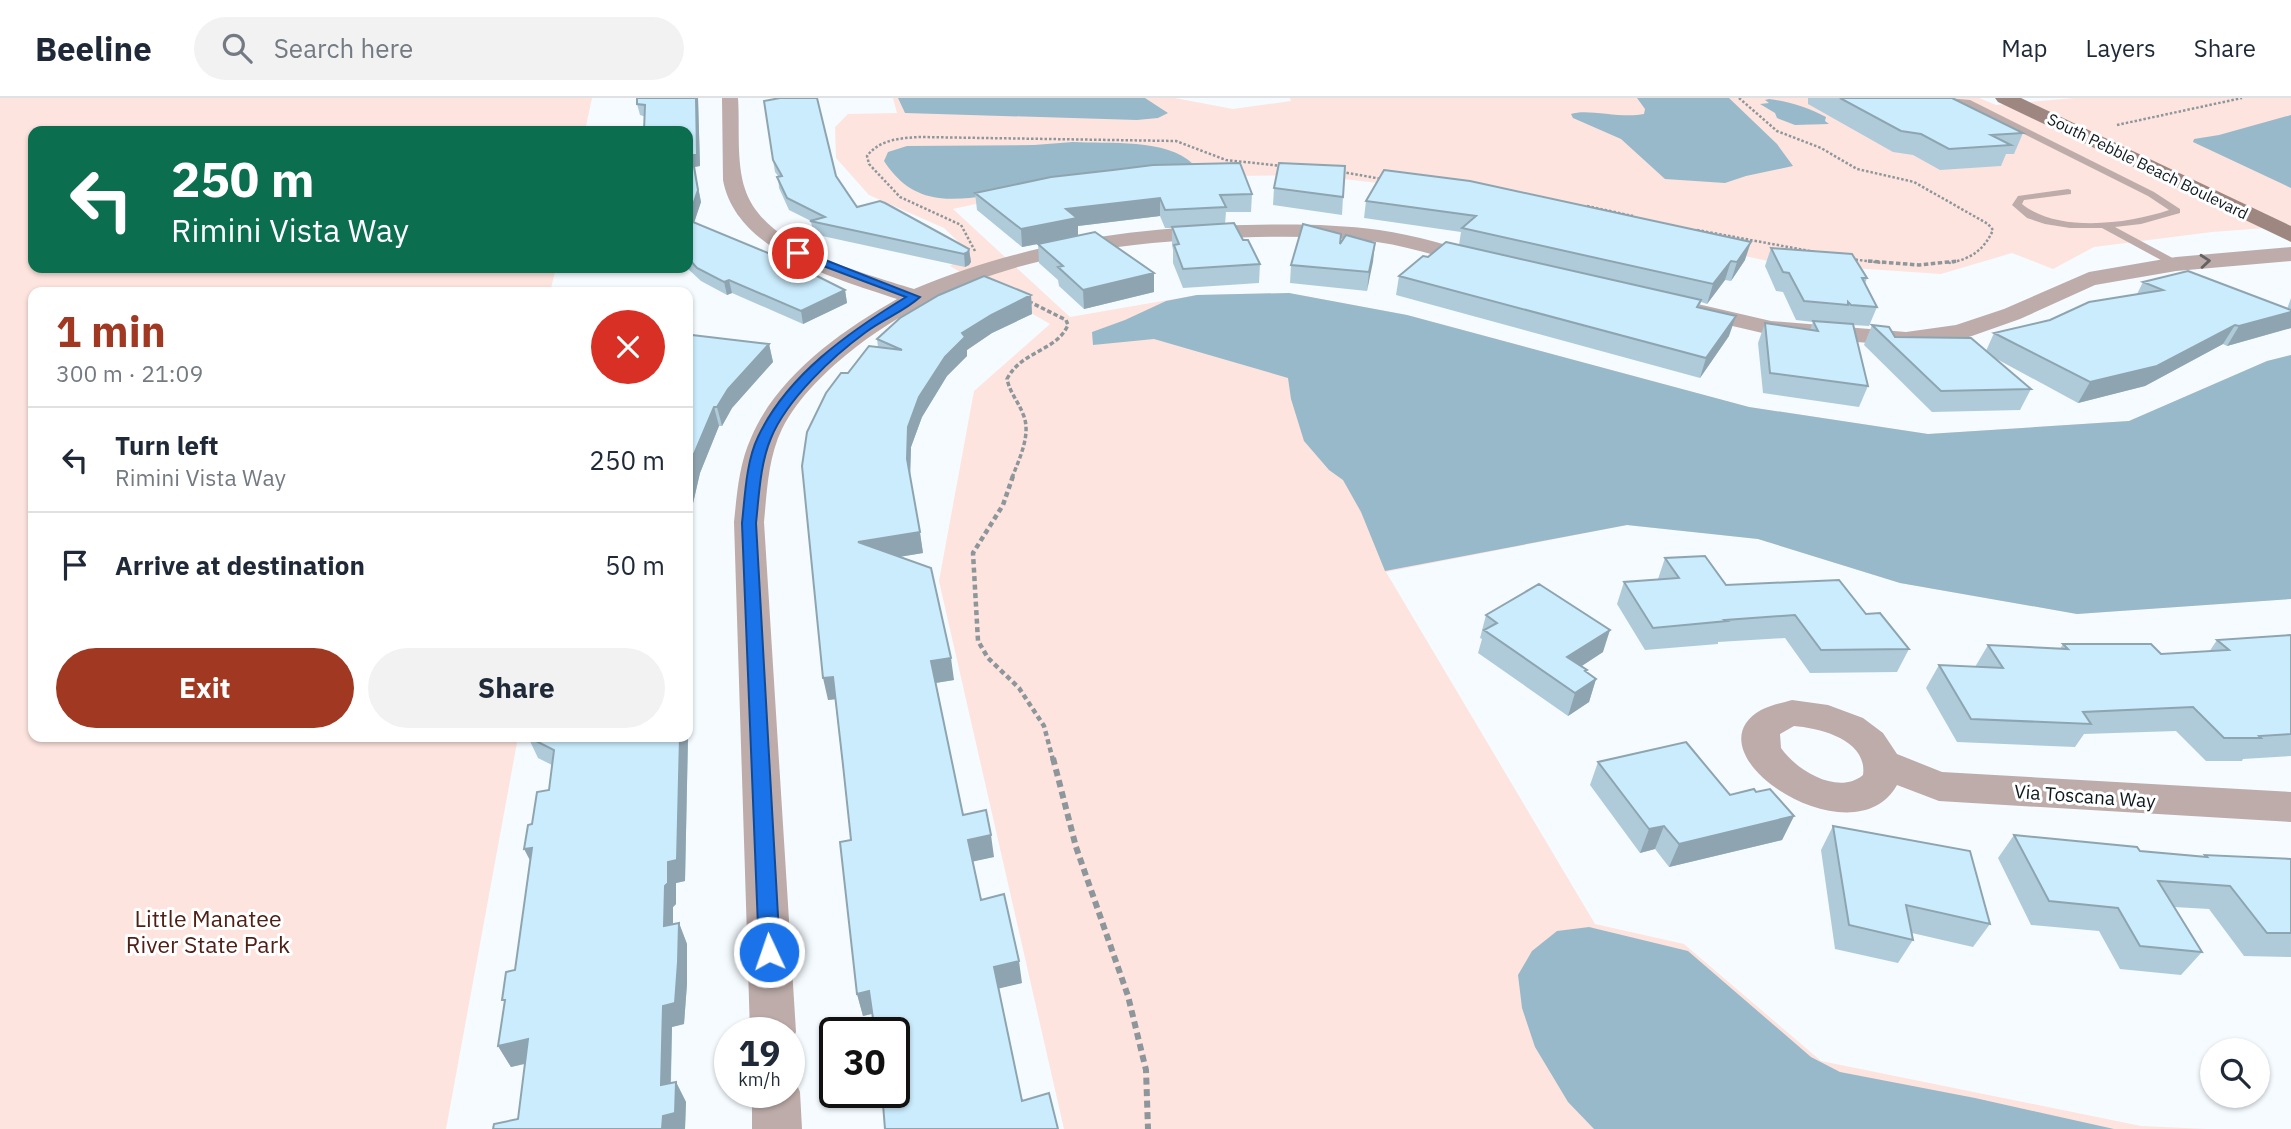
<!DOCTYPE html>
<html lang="en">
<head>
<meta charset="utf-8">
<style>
	body { margin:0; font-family:"IBM Plex Sans",sans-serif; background:#f2f2f3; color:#1f2937; height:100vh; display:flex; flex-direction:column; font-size:26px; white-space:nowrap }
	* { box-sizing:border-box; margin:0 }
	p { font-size:23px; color:#747a83 }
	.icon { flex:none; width:38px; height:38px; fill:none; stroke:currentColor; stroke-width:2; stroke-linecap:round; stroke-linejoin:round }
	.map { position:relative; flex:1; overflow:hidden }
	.panel { position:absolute; left:28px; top:189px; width:665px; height:455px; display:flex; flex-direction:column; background:#fff; border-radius:14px; box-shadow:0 2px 5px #0004 }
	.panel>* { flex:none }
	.hud { position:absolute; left:28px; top:28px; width:665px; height:147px; border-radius:14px; box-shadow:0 2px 5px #0004; background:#0b6e4f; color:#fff; overflow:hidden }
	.tools { position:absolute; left:2200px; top:940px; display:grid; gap:14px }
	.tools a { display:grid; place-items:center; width:70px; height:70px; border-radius:50%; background:#fff; box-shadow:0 2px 5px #0004; font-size:35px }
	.speed { position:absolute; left:714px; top:919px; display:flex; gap:14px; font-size:35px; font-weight:700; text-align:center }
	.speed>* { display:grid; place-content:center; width:91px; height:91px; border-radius:50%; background:#fff; box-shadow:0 2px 5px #0004; line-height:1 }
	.speed small { font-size:18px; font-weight:400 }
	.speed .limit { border:4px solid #111; border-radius:10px; background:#fff; color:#111 }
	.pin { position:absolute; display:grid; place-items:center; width:60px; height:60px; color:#fff; margin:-30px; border:4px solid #fff; border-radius:50%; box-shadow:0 2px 7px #0007 }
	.me { position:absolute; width:77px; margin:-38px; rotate:357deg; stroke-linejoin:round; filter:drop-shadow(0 0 5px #0008) }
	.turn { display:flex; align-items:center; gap:24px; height:147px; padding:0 28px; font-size:32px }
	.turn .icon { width:91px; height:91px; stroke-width:2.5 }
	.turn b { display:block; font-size:49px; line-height:60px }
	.round { display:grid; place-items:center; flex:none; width:74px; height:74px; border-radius:37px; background:#f2f2f3 }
	.overview { display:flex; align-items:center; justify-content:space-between; height:119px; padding:0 28px }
	h1 { font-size:42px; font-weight:700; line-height:52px; color:#a13821 }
	.button { display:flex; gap:14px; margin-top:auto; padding:14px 28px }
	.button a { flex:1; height:80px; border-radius:42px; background:#a13821; color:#fff; font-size:28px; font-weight:700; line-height:80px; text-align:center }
	.button a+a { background:#f2f2f3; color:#1f2937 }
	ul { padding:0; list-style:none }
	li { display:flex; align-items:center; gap:21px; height:105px; padding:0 28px; border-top:2px solid #e0e1e3 }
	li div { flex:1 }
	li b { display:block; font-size:26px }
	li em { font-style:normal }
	header { display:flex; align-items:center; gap:42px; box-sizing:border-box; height:98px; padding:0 35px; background:#fff; border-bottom:2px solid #e0e1e3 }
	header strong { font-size:33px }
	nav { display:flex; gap:38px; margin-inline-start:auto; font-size:24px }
	.search { width:490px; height:63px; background:#f2f2f3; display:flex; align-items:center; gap:18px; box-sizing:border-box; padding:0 24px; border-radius:38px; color:#747a83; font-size:26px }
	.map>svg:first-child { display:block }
	.green { fill:#fee4de }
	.water { fill:#98b9ca }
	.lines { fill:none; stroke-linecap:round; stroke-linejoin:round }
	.path-far3 { stroke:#8d969b; stroke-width:2.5; stroke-dasharray:2.5 2; stroke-linecap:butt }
	.path-far2 { stroke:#8d969b; stroke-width:3.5; stroke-dasharray:4.5 2.5; stroke-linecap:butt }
	.path-far1 { stroke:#8d969b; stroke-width:4.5; stroke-dasharray:5 3.5; stroke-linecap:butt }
	.path { stroke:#8d969b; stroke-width:6; stroke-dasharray:7 4.5; stroke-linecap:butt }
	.lane { fill:#bdaca9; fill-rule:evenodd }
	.street { fill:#bdaca9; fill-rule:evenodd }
	.secondary { fill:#9e8781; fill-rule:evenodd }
	.wall { fill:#afcbda }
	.shaded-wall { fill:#8ea5b1 }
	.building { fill:#cbecfd; stroke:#8ea5b1; stroke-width:2 }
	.oneway { stroke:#656264 }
	.route { fill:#1a73e8; stroke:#114b97; stroke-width:2 }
	.labels { text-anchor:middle; stroke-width:6; stroke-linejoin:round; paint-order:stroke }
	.far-street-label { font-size:16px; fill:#0d191f; stroke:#fff }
	.street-label { font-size:19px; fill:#0d191f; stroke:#fff }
	.near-park-label { font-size:23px; fill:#4f2016; stroke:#fff }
</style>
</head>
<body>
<header>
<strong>Beeline</strong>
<div class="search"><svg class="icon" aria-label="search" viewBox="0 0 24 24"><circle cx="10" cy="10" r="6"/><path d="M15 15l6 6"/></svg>Search here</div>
<nav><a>Map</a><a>Layers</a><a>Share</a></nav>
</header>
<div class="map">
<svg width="2291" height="1031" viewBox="0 0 2291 1031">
	<rect width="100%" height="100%" fill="#f5fbff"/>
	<path class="green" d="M0 0H592L585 33H33V170H556L550 194H33V639H518L446 1031H0Z
		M893 0H1175L1233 11 1291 3 1290 0H1979L1996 7 2075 0H2291V128L2212 134 2094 149 2053 171 2012 155 1941 176 1777 165 1447 93 1309 77 1162 79 1022 96 953 111 1070 219 1197 197 1289 195 1407 217 1749 309 1928 336 2129 323 2267 263 2291 257V501L2077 516 1900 485 1758 441 1627 427 1386 474 1595 826 1684 846 1821 963 2141 1028 2207 1031H1064L939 483 974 293 1050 226 950 168 969 154 944 130 869 97 836 60 835 29 848 16 897 15Z"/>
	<path class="water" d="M898 0H1145L1168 15 1158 20 1137 22 905 15Z
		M1637 0H1729L1777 46 1793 68 1746 78 1725 85 1665 81 1621 41 1573 20 1571 16C1587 10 1621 21 1644 16L1645 11Z
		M1769 1C1787 3 1809 10 1826 19L1825 23 1829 26 1795 27 1777 20 1775 15 1760 6 1769 5 1765 2Z
		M2291 17V90L2193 44 2194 41 2219 37Z
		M1073 44C1108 46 1167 40 1193 66L1184 71C1145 74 1105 74 1066 80 1025 86 981 105 939 100 914 97 897 83 884 63L888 54 907 48 1034 47Z
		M1289 195 1407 217 1749 309 1928 336 2129 323 2267 263 2291 257V501L2077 516 1900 485 1758 441 1627 427 1385 473 1361 414 1343 382 1329 372 1304 343 1291 301 1288 280 1154 241 1093 247 1092 234 1125 222 1166 203 1197 197Z
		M1589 829 1688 853 1811 959 1840 974 1975 1000 2114 1031H1594L1568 1004 1535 949 1522 910 1518 877 1532 853 1557 833Z"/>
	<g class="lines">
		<path class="path-far3" d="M1739 0 1777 33 1821 50 1857 71 1914 84 1988 126 1993 132C1984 152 1971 161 1949 165
			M2117 27 2242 0
			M1342 74 1382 81
			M1587 108 1633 118
			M1697 132 1815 154
			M975 153 961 127 900 99 869 66 867 58C880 41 901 40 921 39L1176 43 1226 62 1282 68
			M1851 161 1883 165"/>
		<path class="path-far2" d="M1868 163 1919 167 1958 163
			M1012 380C1019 361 1032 336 1023 316 1018 303 1010 295 1007 281 1022 252 1056 254 1068 227L1066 222 1028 203"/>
		<path class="path-far1" d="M1013 378 1003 407 973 455 978 543 988 560 1019 590 1044 628 1053 662"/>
		<path class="path" d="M1053 660 1076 749 1128 898 1146 972 1148 1031"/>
		<path class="lane" d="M1948 0 1970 2 2154 94 2180 111V115L2141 126 2115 129 2180 164V168H2172L2102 130H2070L2045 126 2027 120 2012 107 2018 98 2068 91 2071 92V96L2024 102 2022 106C2058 135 2128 126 2169 112L2148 98 1964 6Z"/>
		<path class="street" d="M722 0H738C740 29 736 63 745 91 763 149 862 175 914 191 1021 146 1131 129 1246 127 1290 126 1335 126 1379 132 1416 137 1452 149 1488 158L1491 163 1488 168 1480 170C1446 161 1412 149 1377 144 1322 137 1264 138 1208 141 1078 148 962 169 856 249 828 271 798 299 782 331 768 360 767 393 764 424L796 934 789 949V934H750L734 424C737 396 739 366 751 340 777 278 841 233 897 201 837 181 736 154 723 82Z
			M2291 149V163L2176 173 2095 187 2020 221 1969 239 1906 248 1771 237 1681 216 1677 211 1681 206 1689 204 1771 223 1906 234 1956 227 2004 211 2089 174 2176 159Z
			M1792 602 1828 607 1863 620 1883 635 1897 656 1942 674 2291 694V724L1939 703 1897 687C1854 765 1684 656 1761 612 1770 607 1782 605 1792 602ZM1794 628C1820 630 1868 642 1863 677 1838 698 1796 672 1781 650L1780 636Z
			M789 976 793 978 800 994 802 1031H752V994H789Z"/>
		<path class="secondary" d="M1995 0H2021L2291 128V144L1998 4Z"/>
	</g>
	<path class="wall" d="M698 0 700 68 694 69 701 104 694 124 845 192 847 205 803 226 732 195 727 197 701 183 687 170 688 33 640 17 637 6Z
		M1808 0H1952L2023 35 2014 56H2006L2001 68 1940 72 1913 57 1893 54 1808 6Z
		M817 1 836 78 857 109 969 151 971 164 969 167 965 169 813 136 811 123 789 112 779 90 778 78 775 74 773 62Z
		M1384 72 1745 162 1731 183 1725 182 1707 206 1701 204 1699 209 1729 238 1700 280 1396 197 1399 178 1428 159 1459 147 1461 134 1364 120 1366 103Z
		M1274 90 1343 99 1342 117 1273 107Z
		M975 95 1252 96 1251 114H1226L1225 126 1243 142 1260 166 1259 185 1183 190 1173 165V152L1172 147V130H1165L1160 118 1078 128V138L1154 194 1084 211 1059 188 1058 182 1039 165 1038 146 1022 149 977 112Z
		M1375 145 1367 193 1290 185 1291 167 1340 146Z
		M1771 150 1867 180 1865 186 1877 209 1869 228 1853 227 1868 288 1859 309 1763 295 1758 245 1765 225 1810 232 1813 224 1796 222 1783 194 1776 193 1765 168Z
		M2143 184 2287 211 2291 200V230L2227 248 2223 246 2145 288 2078 305 1993 259 2031 291 2020 312 1932 314 1864 247 1872 227 1895 239 1986 253 1994 235 2050 222 2137 196Z
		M1031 197 1032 216 992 235 967 252V258L947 278 922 319 911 349 910 378 923 455 899 459 954 582 936 585 963 717 994 759 973 763 981 802 1022 885 998 890 1022 1003 1058 1031 894 994 872 916 863 918 857 896 851 742 835 601 828 602 848 275 878 249 877 241Z
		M688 238 769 246 773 264 732 310 722 328H719L700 375 691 414Z
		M1665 460 1726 487 1866 516 1909 551 1897 574 1810 575 1785 540 1718 544V546L1645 552 1617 506 1624 484 1658 481Z
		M1486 517 1603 554 1582 568 1586 574 1596 581 1589 604 1568 618 1478 555 1482 541 1480 540Z
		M2291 537V658L2243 661 2242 663H2206L2176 633 2084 636 2075 649 1957 644 1926 590 1939 567 1975 569 1988 547 2060 551 2063 546 2161 556 2209 554 2217 542Z
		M528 639H688L685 783 676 785V806L673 809V826L679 825 687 846V886L684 926 672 929 671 985 676 984 686 1004 685 1031H493L518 1021 525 966 511 969 498 948 515 872 530 763 532 726 549 692 552 667 538 660Z
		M1598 664 1730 697 1756 694 1794 718 1782 742 1669 769 1655 751 1640 755 1590 687Z
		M1833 728 1990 826 1973 849 1912 835 1913 842 1898 865 1835 851 1821 752Z
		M2014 737 2140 753 2203 759 2205 757 2291 761V859L2244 858 2209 811 2174 809 2202 854 2181 877 2120 871 2099 833 2031 827 1998 760Z"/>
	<path class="shaded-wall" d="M696 0H698L700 68 694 69 701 104 691 134 688 122Z
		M1160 100V118L1078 128V138L1022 149 1021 131 1066 111Z
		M1751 144 1745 162 1731 183 1737 164Z
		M1375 145 1373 164 1367 193 1369 174Z
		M969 151 971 164 969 167 965 169 964 156Z
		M1731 163 1725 182 1707 206 1713 186Z
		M1154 175V194L1084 211 1083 192Z
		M729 182 732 195 727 197 724 184Z
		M845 192 847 205 803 226 801 213Z
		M1031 197 1032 216 992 235 967 252V258L947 278 922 319 911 349 910 381 907 361 908 329 919 299 945 259 962 235 991 217Z
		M2291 214V230L2227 248 2239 228Z
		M1736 218 1729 238 1700 280 1706 260Z
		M2235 227 2223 246 2145 288 2078 305 2090 284Z
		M769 246 773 264 732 310 722 328 717 309 728 291Z
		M714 309 719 328 700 375 691 414 688 636V384L694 356Z
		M920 434 923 455 862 465 858 444Z
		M1610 532 1603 554 1560 582 1567 559Z
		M951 560 954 582 935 585 931 563Z
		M1587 572 1581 590 1596 581 1589 604 1568 618 1575 595 1585 573Z
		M833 579 838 601 828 602 823 580Z
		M680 639H688L685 783 676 785V806L673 809V849L664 828 665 788Z
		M1794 718 1782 742 1669 769 1679 746Z
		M1664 728 1655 751 1640 755 1649 731Z
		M991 737 994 759 971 764 968 742Z
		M532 750 535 772 524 751Z
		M679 825 687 846V886L684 926 672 929 670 1008 661 987 663 908Z
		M1019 863 1022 885 997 891 994 869Z
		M869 893 875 915 863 918 857 896Z
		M528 941 540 962 511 969 498 948Z
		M676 984 686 1004 685 1031H662L663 1018Z"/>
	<path class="building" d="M637 0H696L697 57H692L698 92 688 122 785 162 845 192 801 213 729 182 724 184 697 170 688 160V33H644L645 7 637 6Z
		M780 0H817L836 78 857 109 880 103 885 105 969 151 968 154 964 156 810 123 825 119 787 100 777 79 782 78 773 62 764 3Z
		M1840 0H1952L2023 35 1991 37 2011 47 1949 51 1921 36 1901 33Z
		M1240 65 1252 96 1220 97 1226 109 1165 112 1160 100 1066 111 1077 120 1021 131 975 95 1051 79 1113 72 1153 67Z
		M1279 65 1345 68 1343 99 1274 90Z
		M1384 72 1470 83 1751 144 1737 164 1731 163 1713 186 1462 130 1476 118 1366 103Z
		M1234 125 1243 142H1248L1260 166 1183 171 1174 147 1179 146 1172 129Z
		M1303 126 1341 136 1340 146 1346 137 1375 145 1369 174 1291 167Z
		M1095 134 1154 175 1083 192 1058 169 1063 168 1038 146Z
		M1446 144 1701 202 1697 209 1736 218 1706 260 1399 178 1423 158 1428 159Z
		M1771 150 1852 156 1867 180H1862L1877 209 1851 207 1848 204V207L1804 203 1789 175 1783 174Z
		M2188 173 2291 212V214L2239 228 2235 227 2157 268 2090 284 1994 235 2050 222 2089 204 2163 192 2143 184Z
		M984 178 1031 197 991 217 962 235 965 239 945 259 919 299 908 329 907 361 920 434 858 444 931 470 951 560 931 563 963 717 986 712 991 737 968 742 981 802 1004 796 1019 863 994 869 1022 1003 1049 995 1058 1031H885L882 994H894V934H875L869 893 857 896 840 744 851 742 843 667 833 579 823 580 802 368 807 334 826 295 841 275H848L869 248 902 252 877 241 900 220 939 197Z
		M1813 223 1853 226 1868 288 1770 275 1765 225 1818 233Z
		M1872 227 1889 229 1895 239 1971 240 2031 291 1941 293Z
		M692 237 769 246 728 291 717 309H714L694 356 688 384V238Z
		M1705 458 1726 487 1839 482 1866 516 1880 515 1909 551 1821 552 1795 517 1725 522 1727 523 1653 530 1624 484 1679 480 1665 460Z
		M1539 486 1610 532 1567 559 1587 572 1585 573 1596 581 1575 595 1484 532 1497 525 1486 517Z
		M2291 537V636L2259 638 2261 640H2224L2193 609 2083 614 2091 626 1971 621 1939 567 2003 570 1988 547 2068 551 2063 546H2151L2161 556 2229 552 2217 542Z
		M528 639H680L677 762 668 764V785L665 788 664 828 679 825 678 864 675 905 663 908 661 987 676 984 675 1015 663 1018 662 1031H493L494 1026 518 1021 528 941 498 948 505 902H502L506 874 515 872 532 750 524 751 528 727 532 726 537 694 549 692 554 652Z
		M1686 644 1730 697 1754 691 1756 694 1770 691 1794 718 1679 746 1664 728 1649 731 1598 664Z
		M1833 728 1970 753 1990 826 1906 807 1913 842 1849 827Z
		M2014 737 2137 749 2140 753 2207 759 2205 757 2291 761V835H2267L2230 788 2158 783 2202 854 2140 848 2118 810 2049 803Z"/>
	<defs><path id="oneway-chevron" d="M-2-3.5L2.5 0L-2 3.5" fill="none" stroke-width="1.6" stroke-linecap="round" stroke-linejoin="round" transform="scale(1.75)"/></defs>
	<use class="oneway" href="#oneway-chevron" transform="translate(2205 163) rotate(-5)"/>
	<path class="route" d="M794 153H802L920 199C905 213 883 221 866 234 833 258 787 301 771 340 760 366 759 398 756 425L780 854 777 860 769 863 762 860 759 854 742 425C745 398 746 364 758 339 787 277 849 234 906 199L794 157Z"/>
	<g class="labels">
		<g class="far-street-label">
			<text transform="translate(2148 68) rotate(26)" y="6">South Pebble Beach Boulevard</text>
		</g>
		<g class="street-label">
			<text transform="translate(2085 698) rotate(4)" y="7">Via Toscana Way</text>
		</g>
		<g class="near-park-label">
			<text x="208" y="829">Little Manatee<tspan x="208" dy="26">River State Park</tspan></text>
		</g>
	</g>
</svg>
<div class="tools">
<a><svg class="icon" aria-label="search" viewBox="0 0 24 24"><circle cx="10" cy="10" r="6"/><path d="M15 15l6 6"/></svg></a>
</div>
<div class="speed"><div>19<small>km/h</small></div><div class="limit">30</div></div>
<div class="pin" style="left:798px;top:155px;background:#d93025"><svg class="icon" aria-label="arrive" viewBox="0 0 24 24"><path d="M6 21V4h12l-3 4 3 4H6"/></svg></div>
<svg class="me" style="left:769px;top:854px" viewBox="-20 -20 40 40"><circle r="17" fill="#1a73e8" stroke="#fff" stroke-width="3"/><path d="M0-11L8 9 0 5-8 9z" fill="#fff"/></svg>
<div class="hud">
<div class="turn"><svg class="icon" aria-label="left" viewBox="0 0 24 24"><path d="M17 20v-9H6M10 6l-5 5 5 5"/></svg><div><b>250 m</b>Rimini Vista Way</div></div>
</div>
<section class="panel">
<div class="overview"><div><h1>1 min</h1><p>300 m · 21:09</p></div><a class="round" style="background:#d93025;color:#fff"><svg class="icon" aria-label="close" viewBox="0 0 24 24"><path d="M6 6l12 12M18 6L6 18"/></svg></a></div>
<ul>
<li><svg class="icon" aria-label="left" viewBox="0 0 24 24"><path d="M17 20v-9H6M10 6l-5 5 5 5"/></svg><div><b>Turn left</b><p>Rimini Vista Way</p></div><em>250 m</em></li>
<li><svg class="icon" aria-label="arrive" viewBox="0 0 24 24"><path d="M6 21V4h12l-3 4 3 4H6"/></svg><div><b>Arrive at destination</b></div><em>50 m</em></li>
</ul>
<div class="button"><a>Exit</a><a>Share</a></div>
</section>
</div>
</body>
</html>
